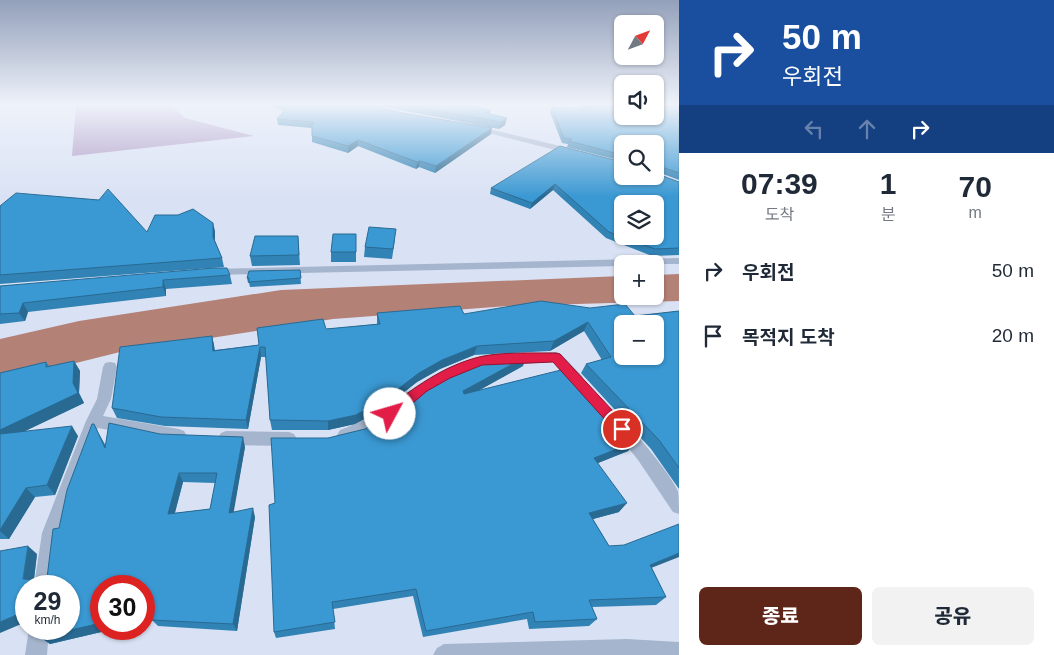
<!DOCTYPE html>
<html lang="ko">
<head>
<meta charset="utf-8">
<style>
	body { margin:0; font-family:Helvetica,"Noto Sans KR",sans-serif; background:#f2f2f3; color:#1f2937; height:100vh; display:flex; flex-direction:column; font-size:19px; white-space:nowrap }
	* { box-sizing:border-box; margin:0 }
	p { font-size:16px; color:#747a83 }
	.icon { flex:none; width:28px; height:28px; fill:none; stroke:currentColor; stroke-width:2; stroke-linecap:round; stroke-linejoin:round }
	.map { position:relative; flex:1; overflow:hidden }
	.sheet { display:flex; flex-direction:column; background:#fff; width:375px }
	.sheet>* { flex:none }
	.guide { background:#1a4fa0; color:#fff; overflow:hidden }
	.needle { width:32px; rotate:49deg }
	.fabs { position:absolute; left:614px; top:15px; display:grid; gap:10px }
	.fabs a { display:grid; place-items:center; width:50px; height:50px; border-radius:8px; background:#fff; box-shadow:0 1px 4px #0004; font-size:25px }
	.speed { position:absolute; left:15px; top:575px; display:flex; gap:10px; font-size:25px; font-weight:700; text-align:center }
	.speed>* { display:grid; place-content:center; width:65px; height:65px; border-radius:50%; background:#fff; box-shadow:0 1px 4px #0004; line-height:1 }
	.speed small { font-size:12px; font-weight:400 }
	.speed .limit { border:8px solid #d22; background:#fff; color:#111 }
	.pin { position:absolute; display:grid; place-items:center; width:42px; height:42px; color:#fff; margin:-21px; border:2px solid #fff; border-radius:50%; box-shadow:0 1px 5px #0007 }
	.me { position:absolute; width:55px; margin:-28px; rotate:51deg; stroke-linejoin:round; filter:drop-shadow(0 0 4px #0008) }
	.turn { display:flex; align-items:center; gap:18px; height:105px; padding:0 20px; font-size:22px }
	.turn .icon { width:65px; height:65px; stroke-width:2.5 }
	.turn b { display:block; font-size:35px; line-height:42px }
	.lanes { display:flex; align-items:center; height:48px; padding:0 20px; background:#0003; justify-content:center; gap:25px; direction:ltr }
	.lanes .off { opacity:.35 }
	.eta { display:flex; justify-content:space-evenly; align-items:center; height:85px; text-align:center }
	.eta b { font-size:30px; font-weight:800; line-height:35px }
	.primary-button { display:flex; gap:10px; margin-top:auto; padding:10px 20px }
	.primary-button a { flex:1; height:58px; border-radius:8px; background:#5e2618; color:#fff; font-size:20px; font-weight:800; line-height:58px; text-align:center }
	.primary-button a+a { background:#f2f2f3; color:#1f2937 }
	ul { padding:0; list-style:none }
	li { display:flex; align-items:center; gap:15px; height:65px; padding:0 20px }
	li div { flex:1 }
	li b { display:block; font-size:19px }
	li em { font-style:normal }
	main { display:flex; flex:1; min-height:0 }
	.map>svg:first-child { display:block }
	.green { fill:#ad98c5 }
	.water { fill:#b48176 }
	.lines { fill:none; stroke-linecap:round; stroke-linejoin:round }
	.minor { fill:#a4b5cd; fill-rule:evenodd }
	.tertiary { fill:#a4b5cd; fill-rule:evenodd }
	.wall { fill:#3283b5; fill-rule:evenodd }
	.shaded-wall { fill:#296a93 }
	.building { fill:#3a98d2; stroke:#296a93; fill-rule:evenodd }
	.route { fill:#e11d48; stroke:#92132f }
</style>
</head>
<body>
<main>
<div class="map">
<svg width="679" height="655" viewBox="0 0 679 655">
	<rect width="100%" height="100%" fill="#d9e2f4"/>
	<path class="green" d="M76 105H171L185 118 254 136 72 156Z"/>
	<path class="water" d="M679 274V301L508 306 333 319 120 352 0 382V339L79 321 281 290 622 276V296H655V275Z"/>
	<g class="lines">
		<path class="minor" d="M472 125 577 150 578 152 571 154 472 129Z
			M556 352 561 354 582 376 584 380 582 384C570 388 560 370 553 362L510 365 505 364 503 360 505 356 510 355Z
			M466 361 471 362 473 366 471 370 431 389 381 426 345 442 340 440 337 435 340 430C386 414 419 376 466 361Z
			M110 362 115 363 117 367 111 399 103 416 179 429 184 431 187 436 184 441 179 443 98 428 60 533 54 586H34L42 533 86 421 97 399 103 367 105 363Z
			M623 424C634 428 673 478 678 491 679 497 679 507 679 514L673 512 638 460 618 435 615 430 618 425Z
			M226 431 289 432 294 434 297 439 294 444 289 446 226 445 221 443 218 438 221 433Z
			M29 629H49L47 655H25Z"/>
		<path class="tertiary" d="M679 258V264H622V266L212 275 206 272 212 269Z
			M627 639 679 642V655H433L437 648 444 644Z"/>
	</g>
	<path class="wall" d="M268 105H370L491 134 435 173 419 167 416 169 358 146 348 153 312 142V128L278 125 277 119 284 111Z
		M374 105H469L490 110V114L507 118 505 125 499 129Z
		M578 105H679V180L655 171V144H622V161L567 147 568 144 562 143 550 112 552 107 583 109Z
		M622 162 679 182V255L652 256 606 238 553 190 530 209 490 194 491 188Z
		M0 206 147 232 215 231V241L222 258 224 267 0 284Z
		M298 236 300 265 252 266 250 256Z
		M395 239 392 259 364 257 365 247Z
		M331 252H356V262H331Z
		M300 270 301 284 250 287 249 283H248L247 278Z
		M230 275 232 284 166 289V296L28 312 25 321 0 324V286Z
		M679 311V489L651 449 581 373 586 364 602 360 584 331 550 351 474 355 440 369 417 382 384 408 355 424 328 430H272L270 420 266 357H261L248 429 165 426 117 418 112 408 212 336 215 350 259 345 326 329 377 324V313L635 316Z
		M74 361 80 371 79 393 84 403 25 431 78 436 55 495 35 497 9 539H0V373L46 362 50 367Z
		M523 366 479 390 635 442 628 451 598 463 619 512 593 519 609 546 652 568 666 597 656 605 592 607 597 619 589 626 529 629 527 619 423 637 413 596 333 609 335 629 276 638 274 632 275 503 328 438 365 429Z
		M99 434 106 446 160 434 245 447 233 512 255 517 237 631 158 626 152 620 144 622V586L101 629H114L50 644 40 637 69 629 26 586 37 554 34 580H45L47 578 59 528ZM183 482 215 483 210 509 175 513Z"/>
	<path class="shaded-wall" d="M507 118 505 125 499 129 501 122Z
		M492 128 491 134 435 173 436 166Z
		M358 140V146L348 153V146Z
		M420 161 419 167 416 169 417 162Z
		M555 184 553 190 530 209 532 203Z
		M213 223 215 231V245L213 237Z
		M163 280 166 289V296L163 287Z
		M23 303 28 312 25 321 19 313Z
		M588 322 584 331 550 351 554 341Z
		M212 336 214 345 215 360 213 351Z
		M477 346 474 355 440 369 417 382 384 408 355 424 328 430V421L442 360Z
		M260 347 261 357 248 429 246 420Z
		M527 356 523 366 460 401 463 391Z
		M74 361 80 371 79 393 84 403 0 443V430L73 383Z
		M94 424 111 458 105 448Z
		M72 426 78 436 55 495 47 485Z
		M243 437 245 447 232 522 229 513Z
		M635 442 628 451 588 467 594 458Z
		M179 473 183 482 172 523 168 514Z
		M26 488 35 497 9 539 0 531V530Z
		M627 503 619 512 582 522 589 513Z
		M253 508 255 517 237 631 233 624Z
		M28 546 37 554 33 586 23 579Z
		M679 553V557L641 572 650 565Z
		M26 611V622L0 633V622Z
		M154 611 160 618 144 622V613Z
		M101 623V629H114L50 644 40 637Z"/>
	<path class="building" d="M284 105H370L403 113 492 128 436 166 420 161 417 162 358 140 348 146 312 136V124L315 122 277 119 288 106Z
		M406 105H469L490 110 486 113 507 118 501 122Z
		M587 105H622V116H655V105H679V173L656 165V169H655V144H622V155L569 141 572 139 564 138 552 107 593 109Z
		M560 146 622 162V176H655V173L679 182V248L655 249 609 232 555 184 532 203 491 188ZM622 204H655V236H622Z
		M108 189 147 232 155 215H178L193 209 213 223V237L222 258 0 275V206L16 193 99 200Z
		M369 227 396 229 393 249 365 247Z
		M333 234H356V252H331Z
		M255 236H298L299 255 250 256Z
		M214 268H227L230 275 163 280V287L23 303 19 313 0 314V286Z
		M300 270 301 278 249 282V278H247L249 271Z
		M541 301 590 308 625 304 635 316 679 311V468L659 440 586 364 611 357 588 322 554 341 477 346 442 360 419 373 385 399 356 415 328 421 270 420 265 347H260L246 420 161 417 112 408 120 347 212 336 213 351 259 345 257 328 323 319 326 329 380 324 377 313 460 306 464 314ZM622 324H655V356H622Z
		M527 356 463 391 464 394 569 368 635 442 594 458 627 503 589 513 609 546 624 545 679 524V553L650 565 666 597 589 600 597 619 535 622 533 612 426 631 416 589 332 602 335 622 274 632 269 505 275 503 271 438H328L365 429 398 410 431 384 454 371 484 358Z
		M74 361 73 383 78 393 0 430V373L46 362V367Z
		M109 423 160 434 243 437 229 513 253 508 233 624 151 620 154 611 144 613V586H101V623L40 637 41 629H69V586H26V611L0 622V551L28 546 23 579 45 580 47 578 53 529 59 528 67 490 92 424H94L105 448ZM179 473H217L210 509 168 514Z
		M72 426 47 485 26 488 0 530V434Z"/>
	<linearGradient id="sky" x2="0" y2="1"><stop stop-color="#93a0ba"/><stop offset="0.53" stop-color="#eef2fa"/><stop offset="1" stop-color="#eef2fa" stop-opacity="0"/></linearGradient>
	<rect width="679" height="197" fill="url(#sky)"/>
	<path class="route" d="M556 353 560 354 626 425 628 429 626 433 622 435 617 433 553 362 482 365 450 378 427 391 395 418 390 420 385 418 383 414 385 410C414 388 443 366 479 357 498 352 535 353 556 353Z"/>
</svg>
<div class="fabs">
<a><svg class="needle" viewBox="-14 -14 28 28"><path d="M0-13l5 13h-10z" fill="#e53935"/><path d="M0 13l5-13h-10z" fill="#747a83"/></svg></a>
<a><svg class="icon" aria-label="sound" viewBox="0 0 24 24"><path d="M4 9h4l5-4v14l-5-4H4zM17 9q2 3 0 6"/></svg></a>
<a><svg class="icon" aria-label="search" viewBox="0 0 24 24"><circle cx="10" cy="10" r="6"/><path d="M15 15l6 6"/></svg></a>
<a><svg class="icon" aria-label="layers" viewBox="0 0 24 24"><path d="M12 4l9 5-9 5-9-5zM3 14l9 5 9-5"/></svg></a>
<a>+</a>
<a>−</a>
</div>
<div class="speed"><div>29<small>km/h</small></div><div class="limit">30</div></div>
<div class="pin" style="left:622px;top:429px;background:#d93025"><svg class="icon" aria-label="arrive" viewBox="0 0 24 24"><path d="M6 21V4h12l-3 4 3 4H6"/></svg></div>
<svg class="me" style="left:390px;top:414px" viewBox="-20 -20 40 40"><circle r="19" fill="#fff"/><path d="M0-13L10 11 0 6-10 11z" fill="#e11d48"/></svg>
</div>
<section class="sheet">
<div class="guide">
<div class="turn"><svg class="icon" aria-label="right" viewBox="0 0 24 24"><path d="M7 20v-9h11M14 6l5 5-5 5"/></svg><div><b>50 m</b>우회전</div></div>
<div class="lanes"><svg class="icon off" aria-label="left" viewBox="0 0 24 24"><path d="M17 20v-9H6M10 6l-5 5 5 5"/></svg><svg class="icon off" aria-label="ahead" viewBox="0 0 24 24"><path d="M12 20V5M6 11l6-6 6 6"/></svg><svg class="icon" aria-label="right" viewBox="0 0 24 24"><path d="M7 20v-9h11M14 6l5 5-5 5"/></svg></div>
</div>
<div class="eta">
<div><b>07:39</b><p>도착</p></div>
<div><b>1</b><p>분</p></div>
<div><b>70</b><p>m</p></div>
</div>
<ul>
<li><svg class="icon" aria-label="right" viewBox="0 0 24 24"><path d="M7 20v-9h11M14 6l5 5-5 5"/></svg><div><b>우회전</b></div><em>50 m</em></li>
<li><svg class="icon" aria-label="arrive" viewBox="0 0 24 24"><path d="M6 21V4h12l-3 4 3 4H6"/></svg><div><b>목적지 도착</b></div><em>20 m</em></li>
</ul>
<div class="primary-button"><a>종료</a><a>공유</a></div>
</section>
</main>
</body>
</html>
